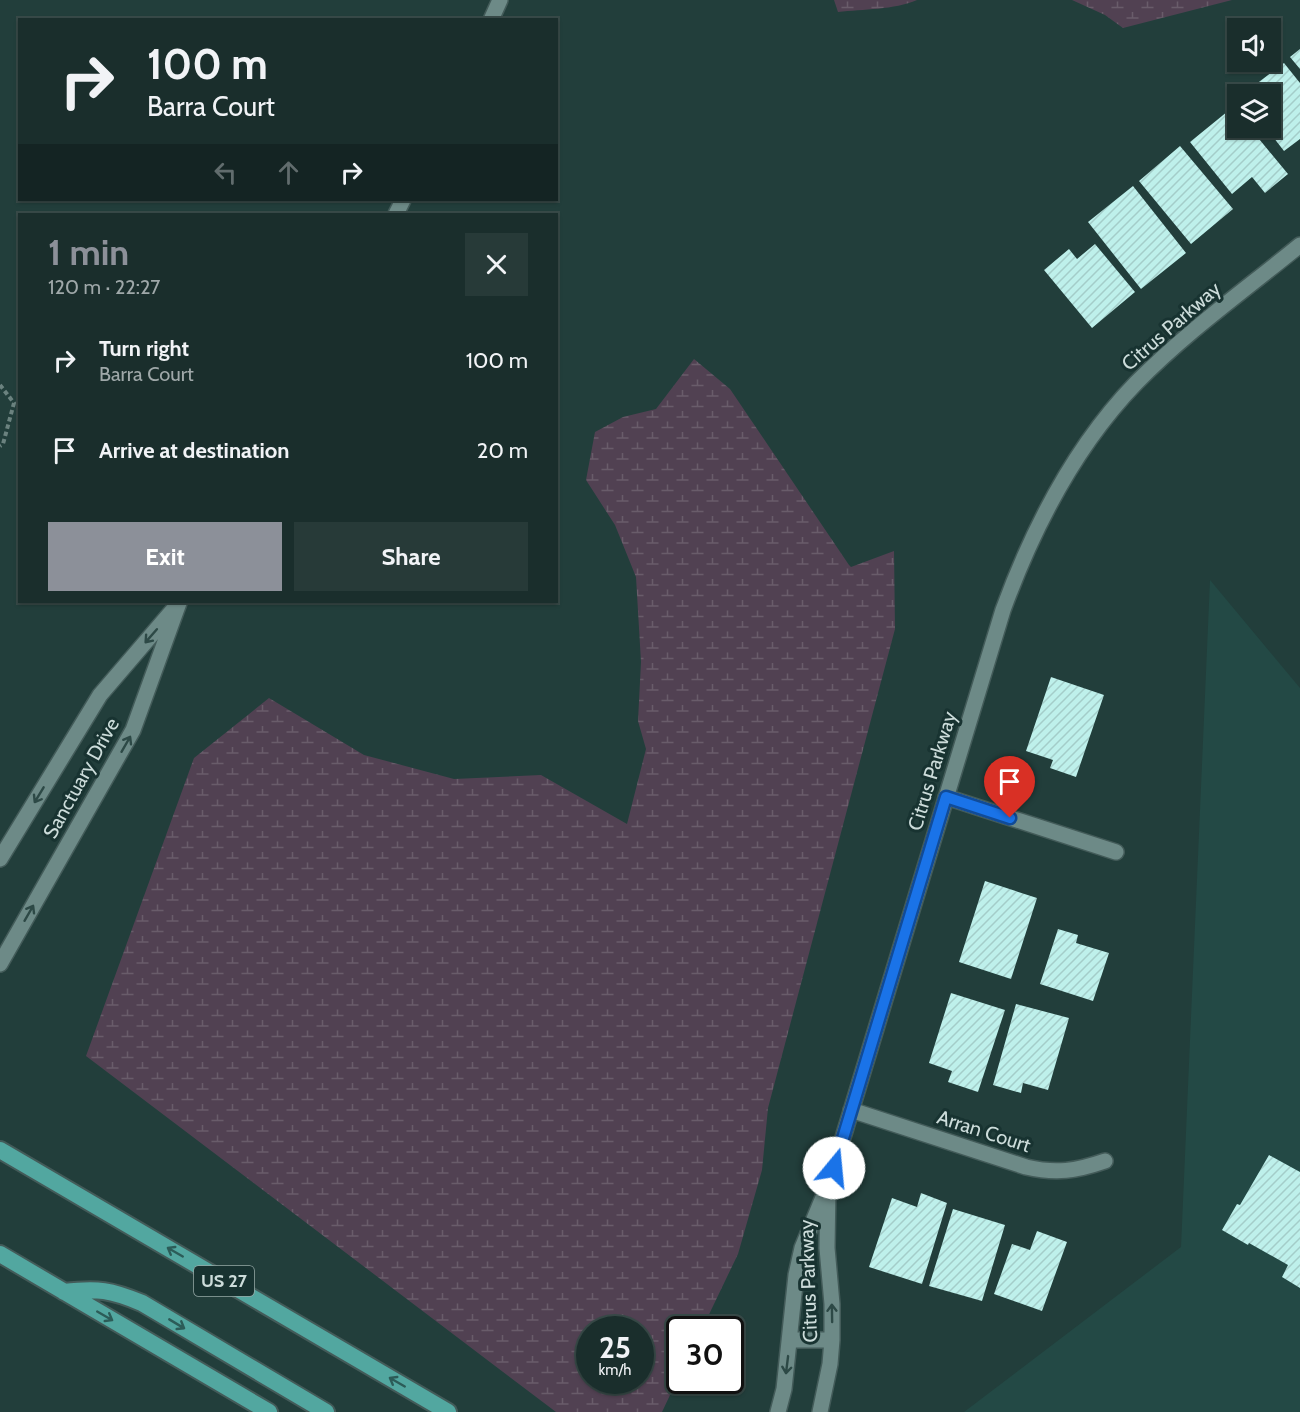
<!DOCTYPE html>
<html lang="en">
<head>
<meta charset="utf-8">
<style>
	body { margin:0; font-family:Cabin,sans-serif; background:#273a38; color:#f1f3f6; height:100vh; display:flex; flex-direction:column; font-size:22px; white-space:nowrap }
	* { box-sizing:border-box; margin:0 }
	p { font-size:20px; color:#9fa8a9 }
	.icon { flex:none; width:33px; height:33px; fill:none; stroke:currentColor; stroke-width:2; stroke-linecap:round; stroke-linejoin:round }
	.map { position:relative; flex:1; overflow:hidden }
	.sheet { position:absolute; left:18px; top:213px; width:540px; height:390px; display:flex; flex-direction:column; background:#1a2e2c; border-radius:0px; box-shadow:0 2px 4px #0004,0 0 0 2px #384a48 }
	.sheet>* { flex:none }
	.hud { position:absolute; left:18px; top:18px; width:540px; height:183px; border-radius:0px; box-shadow:0 2px 4px #0004,0 0 0 2px #384a48; background:#1a2e2c; color:#f1f3f6; overflow:hidden }
	.controls { position:absolute; left:1227px; top:18px; display:grid; gap:12px }
	.controls a { display:grid; place-items:center; width:54px; height:54px; border-radius:0px; background:#1a2e2c; box-shadow:0 2px 4px #0004,0 0 0 2px #384a48; font-size:30px }
	.speed { position:absolute; left:576px; top:1316px; display:flex; gap:12px; font-size:30px; font-weight:700; text-align:center }
	.speed>* { display:grid; place-content:center; width:78px; height:78px; border-radius:50%; background:#1a2e2c; box-shadow:0 2px 4px #0004,0 0 0 2px #384a48; line-height:1 }
	.speed small { font-size:15px; font-weight:400 }
	.speed .limit { border:3px solid #111; border-radius:9px; background:#fff; color:#111 }
	.pin { position:absolute; display:grid; place-items:center; width:51px; height:51px; color:#fff; margin:-62px -26px; border-radius:50% 50% 50% 0; rotate:-45deg; box-shadow:0 0 6px #0007 }
	.pin .icon { rotate:45deg }
	.me { position:absolute; width:66px; margin:-33px; rotate:17deg; stroke-linejoin:round; filter:drop-shadow(0 0 4px #0008) }
	.turn { display:flex; align-items:center; gap:21px; height:126px; padding:0 30px; font-size:27px }
	.turn .icon { width:78px; height:78px; stroke-width:2.5 }
	.turn b { display:block; font-size:42px; line-height:51px }
	.lanes { display:flex; align-items:center; height:57px; padding:0 30px; background:#0003; justify-content:center; gap:30px; direction:ltr }
	.lanes .off { opacity:.35 }
	.round { display:grid; place-items:center; flex:none; width:63px; height:63px; border-radius:0px; background:#273a38 }
	.head { display:flex; align-items:center; justify-content:space-between; height:102px; padding:0 30px }
	h1 { font-size:36px; font-weight:800; line-height:45px; color:#8c9099 }
	.action { display:flex; gap:12px; margin-top:auto; padding:12px 30px }
	.action a { flex:1; height:69px; border-radius:0px; background:#8c9099; color:#fff; font-size:24px; font-weight:800; line-height:69px; text-align:center }
	.action a+a { background:#273a38; color:#f1f3f6 }
	ul { padding:0; list-style:none }
	li { display:flex; align-items:center; gap:18px; height:90px; padding:0 30px }
	li div { flex:1 }
	li b { display:block; font-size:22px }
	li em { font-style:normal }
	.map>svg:first-child { display:block }
	.built { fill:#234945 }
	.wetland { fill:url(#wetland-marsh); fill-rule:evenodd }
	.building { fill:url(#building-hatch) }
	.lines { fill:none; stroke-linecap:round; stroke-linejoin:round }
	.minor-casing { stroke:#435b59; stroke-width:18 }
	.trunk-casing { stroke:#435b59; stroke-width:20 }
	.path { stroke:#6b827f; stroke-width:4; stroke-dasharray:4.5 3; stroke-linecap:butt }
	.minor { stroke:#6d8a87; stroke-width:15 }
	.trunk { stroke:#52a7a0; stroke-width:16 }
	.oneway { stroke:#2d4946 }
	.oneway2 { stroke:#2c5c58 }
	.route-casing { stroke:#114b97; stroke-width:15 }
	.route { stroke:#1a73e8; stroke-width:10 }
	.labels { text-anchor:middle; stroke-width:6; stroke-linejoin:round; paint-order:stroke }
	.shield { fill:#183331; stroke:#96a9a7; stroke-width:1.5 }
	.shield-label { font-size:18px; font-weight:bold; fill:#ccdcda }
	.street-label { font-size:20px; fill:#ccdcda; stroke:#183331 }
</style>
</head>
<body>
<div class="map">
<svg width="1300" height="1412" viewBox="0 0 1300 1412">
	<defs>
		<pattern id="wetland-marsh" width="20" height="14" patternUnits="userSpaceOnUse" patternTransform="scale(1.5)"><rect width="20" height="14" fill="#514152"/><path d="M1 5h8M5 5V1M11 12h8M15 12V8" fill="none" stroke="#695c6a"/></pattern>
		<pattern id="building-hatch" width="6" height="6" patternUnits="userSpaceOnUse" patternTransform="scale(1.5)"><rect width="6" height="6" fill="#bef0eb"/><path d="M-1 1l2-2M0 6l6-6M5 7l2-2" fill="none" stroke="#a4cdc9"/></pattern>
	</defs>
	<rect width="100%" height="100%" fill="#223e3b"/>
	<path class="built" d="M1210 580 1300 688V1412H964L1181 1247Z"/>
	<path class="wetland" d="M834 0H917C894 10 863 9 838 12Z
		M1072 0H1232L1123 28 1105 15Z
		M694 359 730 389 849 565 851 567 894 551 895 629 768 1108 762 1170 738 1254 702 1329H680L679 1376 662 1412H556L86 1056 194 758 269 698 364 755 454 779 541 775 627 824 646 749 638 721 641 662 636 577 615 525 586 480 595 432 623 417 656 409ZM590 1329H640V1380H590Z"/>
	<path class="building" d="M1300 49V69L1290 57Z
		M1284 63 1300 83V139L1284 151 1266 128H1270V94H1243Z
		M1233 107 1238 113V128H1250L1288 174 1265 193 1252 177 1232 194 1190 142Z
		M1180 146 1233 209 1191 244 1139 181Z
		M1133 186 1186 253 1141 289 1088 222Z
		M1095 244 1135 292 1092 328 1044 270 1069 249 1077 259Z
		M1051 677 1104 695 1076 777 1050 768 1053 760 1026 751Z
		M985 881 1037 898 1011 979 959 962Z
		M1058 929 1078 935 1076 943 1109 953 1093 1001 1040 984Z
		M951 993 1005 1010 978 1092 948 1082 952 1071 929 1063Z
		M1016 1004 1069 1018 1048 1090 1023 1083 1021 1093 993 1085Z
		M1269 1155 1300 1172V1288L1282 1277 1288 1265 1249 1243 1248 1245 1222 1230 1237 1204 1240 1205Z
		M921 1193 947 1203 922 1284 869 1267 892 1198 917 1207Z
		M953 1209 1005 1225 982 1301 929 1286Z
		M1037 1231 1067 1242 1042 1311 994 1294 1012 1244 1030 1250Z"/>
	<g class="lines">
		<g class="minor-casing">
			<path id="minor" d="M491 20 500 0
				M396 214 403 200
				M946 797 1116 852
				M0 859 100 695 179 603 133 730 0 964
				M851 1110 1026 1167C1056 1174 1076 1171 1105 1161
				M790 1340H832
				M778 1412 784 1389 796 1275 802 1248 824 1195
				M820 1412 830 1364 832 1340V1304L827 1248 828 1187 1003 610C1033 528 1074 447 1136 383 1186 332 1245 290 1300 245"/>
		</g>
		<g class="trunk-casing">
			<path id="trunk" d="M0 1150 448 1412
				M0 1254 269 1412
				M64 1292C98 1288 111 1290 142 1303L326 1412"/>
		</g>
		<path class="path" d="M0 385 14 403 3 444 0 446"/>
		<use href="#minor" class="minor"/>
		<use href="#trunk" class="trunk"/>
	</g>
	<defs><path id="oneway-shaft" d="M-6 0H5M1.5-3L5.5 0L1.5 3" fill="none" stroke-width="1.6" stroke-linecap="round" stroke-linejoin="round" transform="scale(1.5)"/></defs>
	<g class="oneway">
		<use href="#oneway-shaft" transform="translate(151 636) rotate(131)"/>
		<use href="#oneway-shaft" transform="translate(126 744) rotate(-60)"/>
		<use href="#oneway-shaft" transform="translate(39 795) rotate(121)"/>
		<use href="#oneway-shaft" transform="translate(29 913) rotate(-60)"/>
		<use href="#oneway-shaft" transform="translate(832 1313) rotate(-91)"/>
		<use href="#oneway-shaft" transform="translate(787 1365) rotate(97)"/>
	</g>
	<g class="oneway2">
		<use href="#oneway-shaft" transform="translate(175 1252) rotate(-150)"/>
		<use href="#oneway-shaft" transform="translate(105 1316) rotate(30)"/>
		<use href="#oneway-shaft" transform="translate(177 1324) rotate(31)"/>
		<use href="#oneway-shaft" transform="translate(397 1382) rotate(-150)"/>
	</g>
	<g class="lines">
		<g class="route-casing">
			<path id="route" d="M834 1168 946 797 1010 818"/>
		</g>
		<use href="#route" class="route"/>
	</g>
	<g class="labels">
		<rect class="shield" x="194" y="1266" width="60" height="30" rx="4.5"/>
		<g class="shield-label">
			<text x="224" y="1287">US 27</text>
		</g>
		<g class="street-label">
			<text transform="translate(1171 326) rotate(-41)" y="7">Citrus Parkway</text>
			<text transform="translate(932 771) rotate(-73)" y="7">Citrus Parkway</text>
			<text transform="translate(81 778) rotate(-61)" y="7">Sanctuary Drive</text>
			<text transform="translate(984 1131) rotate(18)" y="7">Arran Court</text>
			<text transform="translate(808 1281) rotate(-92)" y="7">Citrus Parkway</text>
		</g>
	</g>
</svg>
<div class="controls">
<a><svg class="icon" aria-label="sound" viewBox="0 0 24 24"><path d="M4 9h4l5-4v14l-5-4H4zM17 9q2 3 0 6"/></svg></a>
<a><svg class="icon" aria-label="layers" viewBox="0 0 24 24"><path d="M12 4l9 5-9 5-9-5zM3 14l9 5 9-5"/></svg></a>
</div>
<div class="speed"><div>25<small>km/h</small></div><div class="limit">30</div></div>
<div class="pin" style="left:1010px;top:818px;background:#d93025"><svg class="icon" aria-label="arrive" viewBox="0 0 24 24"><path d="M6 21V4h12l-3 4 3 4H6"/></svg></div>
<svg class="me" style="left:834px;top:1168px" viewBox="-20 -20 40 40"><circle r="19" fill="#fff"/><path d="M0-13L10 11 0 6-10 11z" fill="#1a73e8"/></svg>
<div class="hud">
<div class="turn"><svg class="icon" aria-label="right" viewBox="0 0 24 24"><path d="M7 20v-9h11M14 6l5 5-5 5"/></svg><div><b>100 m</b>Barra Court</div></div>
<div class="lanes"><svg class="icon off" aria-label="left" viewBox="0 0 24 24"><path d="M17 20v-9H6M10 6l-5 5 5 5"/></svg><svg class="icon off" aria-label="ahead" viewBox="0 0 24 24"><path d="M12 20V5M6 11l6-6 6 6"/></svg><svg class="icon" aria-label="right" viewBox="0 0 24 24"><path d="M7 20v-9h11M14 6l5 5-5 5"/></svg></div>
</div>
<section class="sheet">
<div class="head"><div><h1>1 min</h1><p>120 m · 22:27</p></div><a class="round"><svg class="icon" aria-label="close" viewBox="0 0 24 24"><path d="M6 6l12 12M18 6L6 18"/></svg></a></div>
<ul>
<li><svg class="icon" aria-label="right" viewBox="0 0 24 24"><path d="M7 20v-9h11M14 6l5 5-5 5"/></svg><div><b>Turn right</b><p>Barra Court</p></div><em>100 m</em></li>
<li><svg class="icon" aria-label="arrive" viewBox="0 0 24 24"><path d="M6 21V4h12l-3 4 3 4H6"/></svg><div><b>Arrive at destination</b></div><em>20 m</em></li>
</ul>
<div class="action"><a>Exit</a><a>Share</a></div>
</section>
</div>
</body>
</html>
